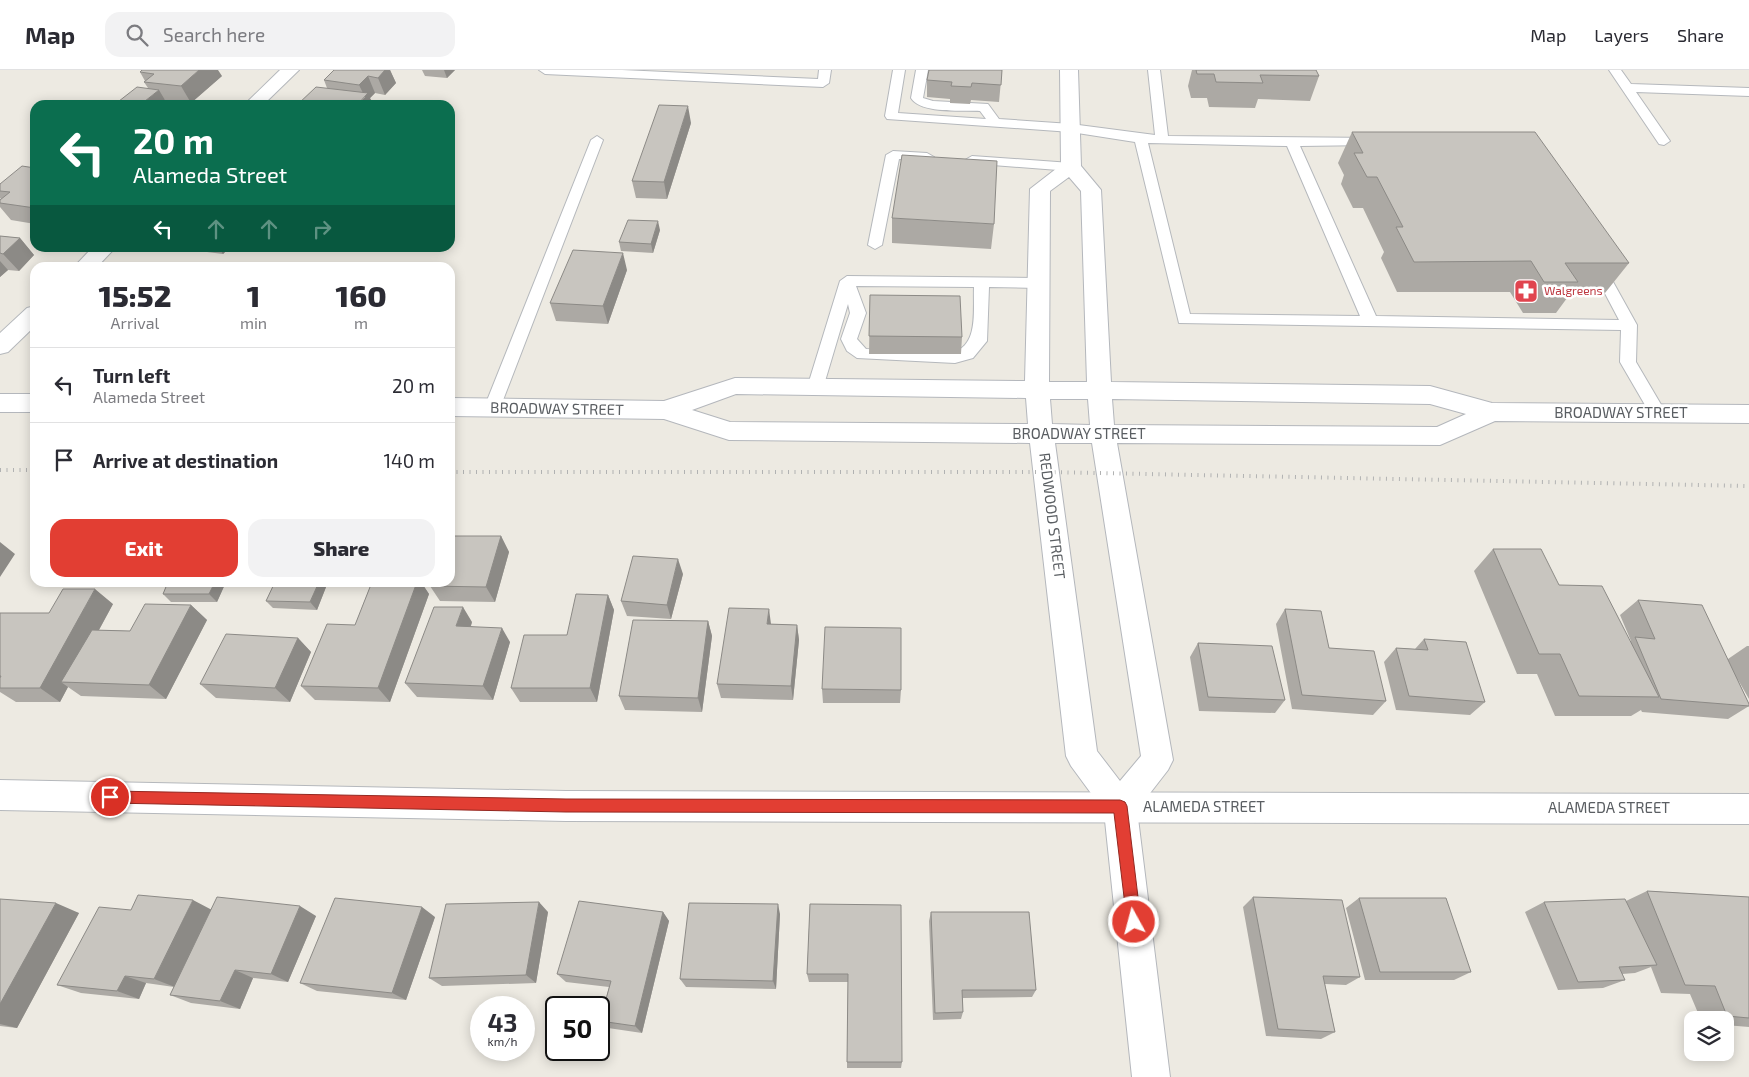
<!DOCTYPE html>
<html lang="en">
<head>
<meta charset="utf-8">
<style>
	body { margin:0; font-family:"Exo 2",sans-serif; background:#f2f2f3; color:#2b2b33; height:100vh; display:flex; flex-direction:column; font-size:19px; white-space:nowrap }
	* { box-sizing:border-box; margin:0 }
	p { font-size:16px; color:#7c7c81 }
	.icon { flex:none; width:28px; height:28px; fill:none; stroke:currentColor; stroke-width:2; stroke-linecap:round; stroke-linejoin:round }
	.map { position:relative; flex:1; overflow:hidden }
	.side { position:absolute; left:30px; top:192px; width:425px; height:325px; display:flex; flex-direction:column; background:#fff; border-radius:15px; box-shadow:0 2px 12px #0003 }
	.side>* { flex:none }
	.top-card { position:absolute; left:30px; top:30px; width:425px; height:152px; border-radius:15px; box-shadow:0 2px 12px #0003; background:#0b6e4f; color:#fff; overflow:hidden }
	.controls { position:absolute; left:1684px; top:941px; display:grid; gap:10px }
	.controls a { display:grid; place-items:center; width:50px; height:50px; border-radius:10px; background:#fff; box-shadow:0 2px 12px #0003; font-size:25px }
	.speed { position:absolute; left:470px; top:926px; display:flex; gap:10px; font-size:25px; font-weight:700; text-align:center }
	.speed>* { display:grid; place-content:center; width:65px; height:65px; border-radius:50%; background:#fff; box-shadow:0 2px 12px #0003; line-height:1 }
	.speed small { font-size:12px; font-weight:400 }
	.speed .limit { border:2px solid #111; border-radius:8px; background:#fff; color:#111 }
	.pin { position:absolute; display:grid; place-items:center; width:42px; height:42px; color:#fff; margin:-21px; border:2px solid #fff; border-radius:50%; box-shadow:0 1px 5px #0007 }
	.me { position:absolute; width:55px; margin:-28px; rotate:353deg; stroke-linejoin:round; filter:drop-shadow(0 0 4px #0008) }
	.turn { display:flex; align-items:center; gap:18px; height:105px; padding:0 20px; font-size:22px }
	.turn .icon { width:65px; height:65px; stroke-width:2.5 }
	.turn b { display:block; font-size:35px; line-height:42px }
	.lanes { display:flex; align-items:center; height:48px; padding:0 20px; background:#0003; justify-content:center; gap:25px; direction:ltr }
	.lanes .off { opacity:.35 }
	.eta { display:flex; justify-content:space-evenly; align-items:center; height:85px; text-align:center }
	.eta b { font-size:30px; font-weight:800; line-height:35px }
	.action { display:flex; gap:10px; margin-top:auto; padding:10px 20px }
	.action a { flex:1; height:58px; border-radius:15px; background:#e23e33; color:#fff; font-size:20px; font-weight:800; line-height:58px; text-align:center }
	.action a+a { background:#f2f2f3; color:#2b2b33 }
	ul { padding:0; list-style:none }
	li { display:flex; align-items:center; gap:15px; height:75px; padding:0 20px; border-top:1px solid #e1e1e2 }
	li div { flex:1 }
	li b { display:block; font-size:19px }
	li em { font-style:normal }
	header { display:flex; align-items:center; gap:30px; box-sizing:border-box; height:70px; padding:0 25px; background:#fff; border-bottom:1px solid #e1e1e2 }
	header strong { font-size:24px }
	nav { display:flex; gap:28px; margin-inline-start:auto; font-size:18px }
	.search { width:350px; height:45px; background:#f2f2f3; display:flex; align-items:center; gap:12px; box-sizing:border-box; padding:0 18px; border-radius:15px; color:#7c7c81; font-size:19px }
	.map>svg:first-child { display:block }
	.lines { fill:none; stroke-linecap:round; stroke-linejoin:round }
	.lane-casing { stroke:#b5b8bc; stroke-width:2 }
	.street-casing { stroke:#b5b8bc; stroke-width:2 }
	.secondary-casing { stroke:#b4b7bc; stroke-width:2 }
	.lane { fill:#fff; fill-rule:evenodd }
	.street { fill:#fff; fill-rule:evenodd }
	.secondary { fill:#fff; fill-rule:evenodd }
	.rail { stroke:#b1b2b2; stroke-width:4; stroke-dasharray:1 5.5; stroke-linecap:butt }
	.wall { fill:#aca9a4 }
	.shaded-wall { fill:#8c8a86 }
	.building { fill:#c8c5bf; stroke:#8c8a86 }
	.route { fill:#e23e33; stroke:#932821 }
	.labels { text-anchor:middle; stroke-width:5; stroke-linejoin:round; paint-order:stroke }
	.far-health-label { font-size:12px; fill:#be3a42; stroke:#fff; text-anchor:start }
	.street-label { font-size:15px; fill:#5a5e62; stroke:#fff }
</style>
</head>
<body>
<header>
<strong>Map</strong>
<div class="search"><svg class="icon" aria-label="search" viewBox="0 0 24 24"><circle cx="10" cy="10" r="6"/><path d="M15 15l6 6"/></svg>Search here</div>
<nav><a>Map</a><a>Layers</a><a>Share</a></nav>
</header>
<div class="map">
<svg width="1749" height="1007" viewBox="0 0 1749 1007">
	<rect width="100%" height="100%" fill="#edeae2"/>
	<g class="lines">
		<g class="lane-casing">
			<path id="lane" d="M539 0H622L818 9 819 0H831L829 13 823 17 545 4Z
				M893 0H905L898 43 986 49 980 41C962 40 921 44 911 28L916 0H928L923 28 933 31 988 34 999 49 1071 54 1155 65 1148 0H1160L1168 66 1377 68 1378 71 1377 74 1372 75 1300 76 1376 246 1619 250 1590 195 1592 192H1602L1637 255 1636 292 1666 343 1664 347 1658 349 1652 347 1620 292 1621 260 1179 253 1135 72 1071 62 887 49 885 46ZM1148 73 1287 76 1360 246 1190 244Z
				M1609 0H1621L1631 14 1749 18V26L1636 22 1670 71 1664 75 1659 74Z
				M597 66 603 70 500 338 498 342H486L484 338 591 70Z
				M893 81 927 83 934 87 927 91 899 89 882 175 875 179 868 175 886 85Z
				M972 86 1071 93 1078 97 1071 101 967 93 965 90Z
				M847 206 1037 208 1044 213 1037 218 989 217 987 271 973 288 955 293 857 288 847 281 841 269 850 243 848 234 823 318 821 322H809L807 318 840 211ZM856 216 974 217C973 239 979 274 954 282L866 279 857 269 866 243Z"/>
		</g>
		<g class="street-casing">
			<path id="street" d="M280 0H299L263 35H244Z
				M92 178H115L96 198H73Z
				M35 236V256L8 282 0 284V263L27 238Z
				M0 710 566 721 1749 724V754L566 751 0 740Z"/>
		</g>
		<g class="secondary-casing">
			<path id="secondary" d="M1060 0H1078L1081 96 1101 120 1111 312 1430 316 1492 333 1749 335V353L1495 351 1440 375 1117 373 1173 690 1168 700 1137 740 1170 1007H1132L1104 741 1071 696 1066 686 1030 373 729 370 664 349 450 346V328L664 331 735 308 1025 311 1030 119 1061 95ZM1069 107 1081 121 1087 312H1049L1050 121ZM736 324 1026 328 1028 354 730 352 692 340ZM1050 329H1088L1090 355 1052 354ZM1112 329 1430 334 1466 344 1437 357 1114 355ZM1055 373H1092L1141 686 1120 711 1097 681Z
				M0 324H35V342H0Z"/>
		</g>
		<use href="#lane" class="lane"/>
		<use href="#street" class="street"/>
		<use href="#secondary" class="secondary"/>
		<path class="rail" d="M0 400H35
			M450 402H1046L1749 416"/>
	</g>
	<path class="wall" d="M390 0 396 13 385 25 375 23 370 28 327 18 324 10Z
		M422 0H455L447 8 425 6Z
		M1002 0 999 32 971 30 970 34 950 33V29L927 27V10Z
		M1192 0H1316L1319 6 1310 31 1258 29 1255 38 1209 37 1207 28H1191L1188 16Z
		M140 2 222 6 191 33 165 30 148 18 144 12 145 11Z
		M691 53 667 129 636 128 632 111Z
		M1352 62 1629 193 1605 223 1570 224 1556 243H1523L1510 222H1397L1381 188 1384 182 1363 138H1353L1341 114 1344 105 1338 93Z
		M35 98V154L11 150 0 137V130L1 129 0 128V114Z
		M892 148 994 154 991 179 892 173Z
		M660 160 653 183 621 181 619 172Z
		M0 166 20 168 34 185 19 201 8 200 0 207Z
		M182 178H229L223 184 183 179Z
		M627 200 608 254 556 251 550 233Z
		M870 225 962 267 961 284H869Z
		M501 466 509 482 495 532 440 531 430 516Z
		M1493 479 1559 515 1630 571H1631L1620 545 1638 530 1728 589 1747 576H1749V629L1737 608 1749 634V636L1728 649 1642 642 1641 640 1631 646H1555L1537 604H1517L1474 501Z
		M683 504 671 549 627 546 621 531Z
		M168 512H226L217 532H171L163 524Z
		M275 512H328L317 540 273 538 266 531Z
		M345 512H421L429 524 390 632 315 630 301 616 355 555 370 517H349Z
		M608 525 614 540 597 632H520L511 618 567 565Z
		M113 534 99 560 130 561 191 535 207 550 166 629 81 626 68 617 60 632H16L0 622V543H49Z
		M1285 539 1386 631 1373 645 1292 639 1276 554Z
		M708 551 712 566 702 642 625 640 619 626Z
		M472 552 471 556 510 572 493 630 417 627 405 613Z
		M771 554 797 555 799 570 793 630 721 628 717 614Z
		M298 568 311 582 290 632 216 628 200 614Z
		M1424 569 1485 632 1470 645 1396 640 1384 592 1396 578 1415 579Z
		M1198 573 1285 630 1275 643 1199 641 1190 587Z
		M822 619 901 620 900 633H823Z
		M1647 821 1749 827V957L1725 955V950H1701L1690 924 1661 923 1651 897 1635 903 1622 904 1625 910 1603 918 1558 920 1525 842 1544 832 1626 831Z
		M1253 827 1360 907 1346 915 1325 914 1335 962 1321 969 1266 966 1243 837Z
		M1359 828 1471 902 1454 910H1365L1346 838Z
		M0 829 79 843 17 958 0 956Z
		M810 834 902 992 901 998H847V992L848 912H809L807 904Z
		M212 839 316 846 288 912 253 908 240 939 191 933 170 925 174 917 146 913 139 929 81 923 57 915 131 840Z
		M548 842 536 913 442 916 429 908Z
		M663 842 669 851 642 963 608 958 600 951 609 917 566 912 557 904Z
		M931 842 1036 920 1032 927 963 928V942L961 949 933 950 929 851Z
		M780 844 776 919 686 917 680 909Z
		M435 847 406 930 317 921 300 913Z"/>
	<path class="shaded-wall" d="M199 0H218L222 6 191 33 181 16Z
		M381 0H390L396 13 385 25 378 8Z
		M444 0H455L447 8Z
		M368 6 375 23 370 28 374 35H357L365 27 359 15Z
		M159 20 168 35H147L145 31Z
		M688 36 691 53 667 129 664 112Z
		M658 151 660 160 653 183 651 174Z
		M20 168 34 185 19 201 3 184Z
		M219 178H229L223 184Z
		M623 183 627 200 608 254 603 236Z
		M0 191 8 200 0 207Z
		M501 466 509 482 495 532 486 517Z
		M0 472 15 484 0 507Z
		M678 489 683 504 671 549 667 535Z
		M215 512H226L217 532 209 524Z
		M319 512H328L317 540 310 532Z
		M417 512H421L429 524 390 632 378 618Z
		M95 519 113 534 70 613 61 612 68 617 60 632 40 618Z
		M608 525 614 540 597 632 590 618Z
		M191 535 207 550 166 629 149 615Z
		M463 537 472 552 466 570 456 556Z
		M769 539 771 554 770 569 767 554Z
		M708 551 712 566 702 642 698 628Z
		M797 555 799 570 793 630 791 616Z
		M502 558 510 572 493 630 483 616Z
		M298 568 311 582 290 632 275 618Z
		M193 830 212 840 175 917 154 909Z
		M539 832 548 842 536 913 526 905Z
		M56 833 79 843 17 958 0 954V934Z
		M778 834 780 844 776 919 773 911Z
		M300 836 316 846 288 912 271 904Z
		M422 837 435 847 406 930 392 923Z
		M663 842 669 851 642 963 635 956Z
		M235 900 253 908 240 939 220 931Z
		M125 906 146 913 139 929 117 921Z"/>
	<path class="building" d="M142 0H199L181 16 144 12 154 4 140 2Z
		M334 0H385L378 8 368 6 359 15 324 10Z
		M929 0H1002L1001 15 972 13 971 17 951 16 952 12 927 10Z
		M1196 0H1316L1319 6 1260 5 1263 13 1216 12 1214 4H1197Z
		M137 17 159 20 145 31 161 33 159 35H114Z
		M316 17 368 23 357 35H297Z
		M659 35 688 36 664 112 632 111Z
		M1352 62H1535L1629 193H1565L1578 212H1544L1531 191 1414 192 1396 157H1403L1377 107H1367L1354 83H1363Z
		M902 85 997 91 994 154 892 148Z
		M22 96 35 98V138L0 133V130L10 122 0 121V114Z
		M628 150 658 151 651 174 619 172Z
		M0 166 20 168 3 184 0 183Z
		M573 180 623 183 603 236 550 233Z
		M870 225 960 226 962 267 869 266Z
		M450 466H501L486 517 430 516 431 512H450Z
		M1493 479H1541L1559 515 1602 516 1659 627 1579 626 1560 584H1539Z
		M633 486 678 489 667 535 621 531Z
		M168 512H215L209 524H163Z
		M275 512H319L310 532 266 531Z
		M372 512H417L378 618 301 616 327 554 355 555Z
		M63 519H95L40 618H0V608L1 606H0V543H49Z
		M576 524 608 525 590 618H511L524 565H567Z
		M1638 530 1702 535 1749 634V636L1661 629 1635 567 1655 569Z
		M145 534 191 535 149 615 61 612 92 560 130 561Z
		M434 537H463L456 556 502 558 483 616 405 613Z
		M729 538 769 539 767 554 797 555 791 616 717 614Z
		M1285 539 1321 541 1329 578 1374 581 1386 631 1302 625Z
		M633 550 708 551 698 628 619 626Z
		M825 557 901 558V620L822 619Z
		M226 564 298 568 275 618 200 614Z
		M1424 569 1466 572 1485 632 1409 626 1396 578 1428 580Z
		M1198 573 1272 576 1285 630 1208 627Z
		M1647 821 1749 827V948L1727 946 1715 916 1685 915Z
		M138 825 193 830 154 909 125 906 117 921 57 915 99 837 131 840Z
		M217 827 300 836 271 904 235 900 220 931 170 925Z
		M1253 827 1342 830 1360 907 1323 906 1335 962 1278 959Z
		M335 828 422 837 392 923 300 913Z
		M1359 828H1446L1471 902H1380Z
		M0 829 56 833 0 934Z
		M1625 829 1657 895 1619 897 1625 910 1578 912 1544 832Z
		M579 831 663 842 635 956 600 951 611 911 557 904Z
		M539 832 526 905 429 908 446 834Z
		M689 833 778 834 773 911 680 909Z
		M810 834 901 835 902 992H847L848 904H807Z
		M931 842H1029L1036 920H962L963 942 935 943Z"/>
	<path class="route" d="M110 721 566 729 1120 730 1125 732 1127 736 1141 852 1139 857 1134 859 1129 857 1127 852 1114 743 566 742 110 733 106 731 104 727 106 722Z"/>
	<defs>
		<g id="pharmacy-square" transform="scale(1.25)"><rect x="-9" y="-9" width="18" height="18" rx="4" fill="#e0444e" stroke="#fff"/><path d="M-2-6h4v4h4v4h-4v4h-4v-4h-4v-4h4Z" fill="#fff"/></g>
	</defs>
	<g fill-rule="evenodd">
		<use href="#pharmacy-square" x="1526" y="221"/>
	</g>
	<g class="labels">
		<g class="far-health-label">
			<text x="1544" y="225">Walgreens</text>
		</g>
		<g class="street-label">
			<text transform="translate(557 339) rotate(1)" y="5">BROADWAY STREET</text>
			<text x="1621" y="348">BROADWAY STREET</text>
			<text x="1079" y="369">BROADWAY STREET</text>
			<text transform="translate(1052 446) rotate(83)" y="5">REDWOOD STREET</text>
			<text x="1204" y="742">ALAMEDA STREET</text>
			<text x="1609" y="743">ALAMEDA STREET</text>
		</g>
	</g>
</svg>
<div class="controls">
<a><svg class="icon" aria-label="layers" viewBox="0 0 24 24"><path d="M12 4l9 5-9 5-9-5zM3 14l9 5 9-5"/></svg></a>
</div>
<div class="speed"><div>43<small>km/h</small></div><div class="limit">50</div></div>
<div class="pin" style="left:110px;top:727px;background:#d93025"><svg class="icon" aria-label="arrive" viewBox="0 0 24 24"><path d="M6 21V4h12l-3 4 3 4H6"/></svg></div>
<svg class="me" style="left:1134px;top:852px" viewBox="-20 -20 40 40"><circle r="17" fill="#e23e33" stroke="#fff" stroke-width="3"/><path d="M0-11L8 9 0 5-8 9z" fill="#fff"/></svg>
<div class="top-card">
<div class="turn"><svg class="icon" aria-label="left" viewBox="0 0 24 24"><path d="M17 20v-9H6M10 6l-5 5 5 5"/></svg><div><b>20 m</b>Alameda Street</div></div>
<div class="lanes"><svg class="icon" aria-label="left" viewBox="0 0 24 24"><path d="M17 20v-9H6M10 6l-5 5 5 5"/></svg><svg class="icon off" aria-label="ahead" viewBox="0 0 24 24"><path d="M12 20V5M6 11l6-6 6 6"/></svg><svg class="icon off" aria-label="ahead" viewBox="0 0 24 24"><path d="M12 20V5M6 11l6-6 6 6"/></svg><svg class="icon off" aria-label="right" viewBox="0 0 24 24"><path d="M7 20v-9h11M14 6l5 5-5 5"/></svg></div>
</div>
<section class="side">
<div class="eta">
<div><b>15:52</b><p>Arrival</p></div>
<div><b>1</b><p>min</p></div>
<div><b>160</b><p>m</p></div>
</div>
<ul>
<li><svg class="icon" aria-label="left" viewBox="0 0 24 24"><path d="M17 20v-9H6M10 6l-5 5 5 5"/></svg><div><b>Turn left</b><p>Alameda Street</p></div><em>20 m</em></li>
<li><svg class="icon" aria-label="arrive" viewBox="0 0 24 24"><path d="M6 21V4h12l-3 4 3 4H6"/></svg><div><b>Arrive at destination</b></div><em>140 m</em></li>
</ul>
<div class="action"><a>Exit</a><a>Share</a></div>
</section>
</div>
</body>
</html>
